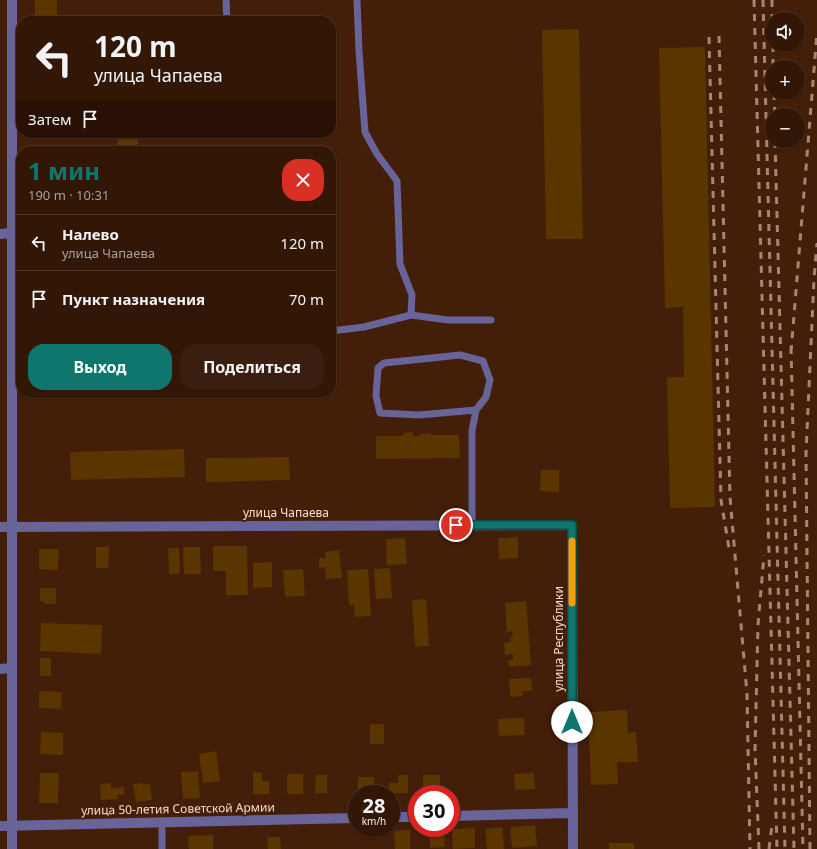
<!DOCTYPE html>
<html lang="ru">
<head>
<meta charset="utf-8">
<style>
	body { margin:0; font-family:"Noto Sans",sans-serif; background:#3a1f10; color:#f1f3f6; height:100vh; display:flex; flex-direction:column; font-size:15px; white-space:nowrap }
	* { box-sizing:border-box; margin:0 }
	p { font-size:13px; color:#a89f9b }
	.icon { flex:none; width:22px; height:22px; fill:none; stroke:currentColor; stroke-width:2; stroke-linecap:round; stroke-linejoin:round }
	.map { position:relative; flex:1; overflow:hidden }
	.sheet { position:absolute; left:16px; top:146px; width:320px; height:252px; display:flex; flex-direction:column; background:#321606; border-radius:16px; box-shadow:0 1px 3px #0004,0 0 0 1px #4d3528 }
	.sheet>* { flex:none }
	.banner { position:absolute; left:16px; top:16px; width:320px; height:122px; border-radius:16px; box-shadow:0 1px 3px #0004,0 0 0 1px #4d3528; background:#321606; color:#f1f3f6; overflow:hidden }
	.tools { position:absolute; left:765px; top:12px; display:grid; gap:8px }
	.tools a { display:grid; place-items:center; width:40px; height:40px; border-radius:50%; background:#321606; box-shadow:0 1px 3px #0004,0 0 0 1px #4d3528; font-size:20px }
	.speed { position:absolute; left:348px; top:785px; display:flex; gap:8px; font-size:20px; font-weight:700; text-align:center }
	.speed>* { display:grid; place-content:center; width:52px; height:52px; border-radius:50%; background:#321606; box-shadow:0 1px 3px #0004,0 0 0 1px #4d3528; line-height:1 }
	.speed small { font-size:10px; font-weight:400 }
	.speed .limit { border:6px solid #d22; background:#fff; color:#111 }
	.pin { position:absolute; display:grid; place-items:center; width:34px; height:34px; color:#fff; margin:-17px; border:2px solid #fff; border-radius:50%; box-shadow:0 1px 4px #0007 }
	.me { position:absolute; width:44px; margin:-22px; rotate:0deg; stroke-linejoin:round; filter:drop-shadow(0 0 3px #0008) }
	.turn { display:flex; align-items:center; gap:14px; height:84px; padding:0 12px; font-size:18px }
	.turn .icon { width:52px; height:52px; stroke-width:2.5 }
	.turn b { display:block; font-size:28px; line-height:34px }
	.then { display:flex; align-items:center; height:38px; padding:0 12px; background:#0003; gap:8px; font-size:15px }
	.round { display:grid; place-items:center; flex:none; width:42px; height:42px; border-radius:16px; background:#3a1f10 }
	.head { display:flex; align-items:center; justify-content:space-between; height:68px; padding:0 12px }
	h1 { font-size:24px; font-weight:700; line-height:30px; color:#0f766e }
	.cta { display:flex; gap:8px; margin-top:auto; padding:8px 12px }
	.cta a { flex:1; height:46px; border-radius:16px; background:#0f766e; color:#fff; font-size:16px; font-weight:700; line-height:46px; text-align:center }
	.cta a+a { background:#3a1f10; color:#f1f3f6 }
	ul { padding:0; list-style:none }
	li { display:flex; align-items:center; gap:12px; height:56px; padding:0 12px; border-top:1px solid #4d3528 }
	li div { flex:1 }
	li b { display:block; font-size:15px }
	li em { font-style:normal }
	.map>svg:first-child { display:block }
	.building { fill:#5a3500 }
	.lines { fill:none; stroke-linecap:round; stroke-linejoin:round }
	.service { stroke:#686399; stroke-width:7 }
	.minor { stroke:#686399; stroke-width:10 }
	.rail { stroke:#a88573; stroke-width:3; stroke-dasharray:7 7; stroke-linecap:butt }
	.route-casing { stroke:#0a4d48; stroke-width:10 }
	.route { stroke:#0f766e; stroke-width:7 }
	.slow { stroke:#f59e0b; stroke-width:7 }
	.labels { text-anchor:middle; stroke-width:4; stroke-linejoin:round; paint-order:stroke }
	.street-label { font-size:12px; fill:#fcdccd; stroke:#431e08 }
</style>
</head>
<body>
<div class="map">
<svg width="817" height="849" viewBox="0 0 817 849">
	<rect width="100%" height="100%" fill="#431e08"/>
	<path class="building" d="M35 0H57V16H62V21H35Z
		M579 29 583 239H546L542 30Z
		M705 47 715 507 670 508 667 377H684L683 307 665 308 659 48Z
		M118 133H138V151H117Z
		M413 432V436H419V434L431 433V435H459L460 458 376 459V436H403V433Z
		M184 449 185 477 71 480 70 452Z
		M289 457 290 480 206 482V458Z
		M541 470H559V492L540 491Z
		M518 537V558L499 559 498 538Z
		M405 538 407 564 387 565 386 539Z
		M213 546H247L248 595H226V571H213Z
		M96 547H109L108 568H96Z
		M183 547H200L201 574H184Z
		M168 548H179L180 574H169Z
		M39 549H59L58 570 39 569Z
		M339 550 342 578 326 579 325 567 319 568V558H326L325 552Z
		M272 562V587L253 588V563Z
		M390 568 392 598 376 599 374 569Z
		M303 569 305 596 285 597 283 570Z
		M368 569 371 616 355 617 354 605H349L347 570Z
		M40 588H56V604H44V601H40Z
		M426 599 429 646 415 647 412 600Z
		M526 601 531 665 509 667 508 660H513V654L505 655 504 643 511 642 510 637H513L512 631 507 632 505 603Z
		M41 623 102 625 101 654 40 651Z
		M40 658H51V676H40Z
		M531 678 532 691H522L523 696 510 697 509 679Z
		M39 691 62 692 61 709 39 708Z
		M627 710 628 733 636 732 638 762H617L618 784 591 785 588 712Z
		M524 718 525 735 499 736 498 719Z
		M370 724H384V744H370Z
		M41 732 63 733V755L40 754Z
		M216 751 220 781 203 783 199 754Z
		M198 771 200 798 183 799 181 772Z
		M253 772 262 773V781H269V794H253Z
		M40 773H59L58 803H39Z
		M534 773 535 789 515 790 514 774Z
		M287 774H303V794H287Z
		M316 775H327V793H315Z
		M398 775H408V793H389V783H398Z
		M423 775H440V793H423Z
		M358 777H374V793H358Z
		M111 783V788L124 787V795H117L118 799 101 800 100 784Z
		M142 783 143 785 150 784 152 800 136 802 133 784Z
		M535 825 537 846 512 848 510 827Z
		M502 827 504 849H487L485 829Z
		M475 828V848L453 849 452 829Z
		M444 829 445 847 430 848 429 830Z
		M410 830V849H395L394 831Z
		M213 835V849H189L188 836Z
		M267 837H280L281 849H268Z
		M609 843H634V849H609Z"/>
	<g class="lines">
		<path class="service" d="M226 0 227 21
			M411 315 448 320H491
			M331 331 364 327 411 315 412 295 400 264 397 181 377 154 365 132 359 51 357 0
			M472 525V431L476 410 486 397 490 380 483 361 460 355 384 363 378 368 376 396 380 413 419 415 476 410
			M162 823V849"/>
		<path class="minor" d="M0 234 12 233
			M0 527 572 525 573 849
			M0 669 12 668
			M451 816 573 813
			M391 817H417
			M0 826 357 818
			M12 849V0"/>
		<path class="rail" d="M754 0 777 849
			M763 0 785 849
			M772 0V19
			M719 36 730 497 747 694 750 849
			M709 37 721 500 730 554
			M773 45V67
			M774 93 775 115
			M775 141 794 849
			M791 347 803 849
			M791 352 817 33
			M759 849 755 749 758 625 764 555
			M769 849 772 825
			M810 849 806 453 814 279 817 243"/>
	</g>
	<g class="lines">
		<g class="route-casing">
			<path id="route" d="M456 525H572V722"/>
		</g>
		<use href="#route" class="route"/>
		<path class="slow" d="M572 541V603"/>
	</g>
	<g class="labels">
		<g class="street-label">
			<text x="286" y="517">улица Чапаева</text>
			<text transform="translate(559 639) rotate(-90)" y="4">улица Республики</text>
			<text transform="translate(178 809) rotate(-1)" y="4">улица 50-летия Советской Армии</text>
		</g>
	</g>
</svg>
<div class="tools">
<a><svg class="icon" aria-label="sound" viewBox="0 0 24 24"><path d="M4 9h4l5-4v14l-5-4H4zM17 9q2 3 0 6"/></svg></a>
<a>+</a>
<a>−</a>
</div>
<div class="speed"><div>28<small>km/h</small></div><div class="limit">30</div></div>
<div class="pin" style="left:456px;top:525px;background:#d93025"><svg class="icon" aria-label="arrive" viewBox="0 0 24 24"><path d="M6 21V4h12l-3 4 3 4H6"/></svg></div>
<svg class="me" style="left:572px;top:722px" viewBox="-20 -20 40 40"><circle r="19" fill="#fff"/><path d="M0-13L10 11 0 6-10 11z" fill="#0f766e"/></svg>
<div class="banner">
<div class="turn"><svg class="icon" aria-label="left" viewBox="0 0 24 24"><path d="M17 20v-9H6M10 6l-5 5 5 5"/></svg><div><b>120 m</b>улица Чапаева</div></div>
<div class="then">Затем<svg class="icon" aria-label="arrive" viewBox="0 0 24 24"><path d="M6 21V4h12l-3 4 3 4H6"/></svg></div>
</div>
<section class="sheet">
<div class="head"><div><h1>1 мин</h1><p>190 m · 10:31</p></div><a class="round" style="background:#d93025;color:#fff"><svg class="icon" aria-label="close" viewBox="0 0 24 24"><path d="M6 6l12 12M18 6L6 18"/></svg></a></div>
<ul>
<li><svg class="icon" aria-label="left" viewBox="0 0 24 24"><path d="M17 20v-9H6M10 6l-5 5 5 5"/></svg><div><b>Налево</b><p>улица Чапаева</p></div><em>120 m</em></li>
<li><svg class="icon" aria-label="arrive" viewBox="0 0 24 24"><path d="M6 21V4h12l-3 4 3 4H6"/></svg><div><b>Пункт назначения</b></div><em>70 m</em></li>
</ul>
<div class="cta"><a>Выход</a><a>Поделиться</a></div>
</section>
</div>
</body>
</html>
